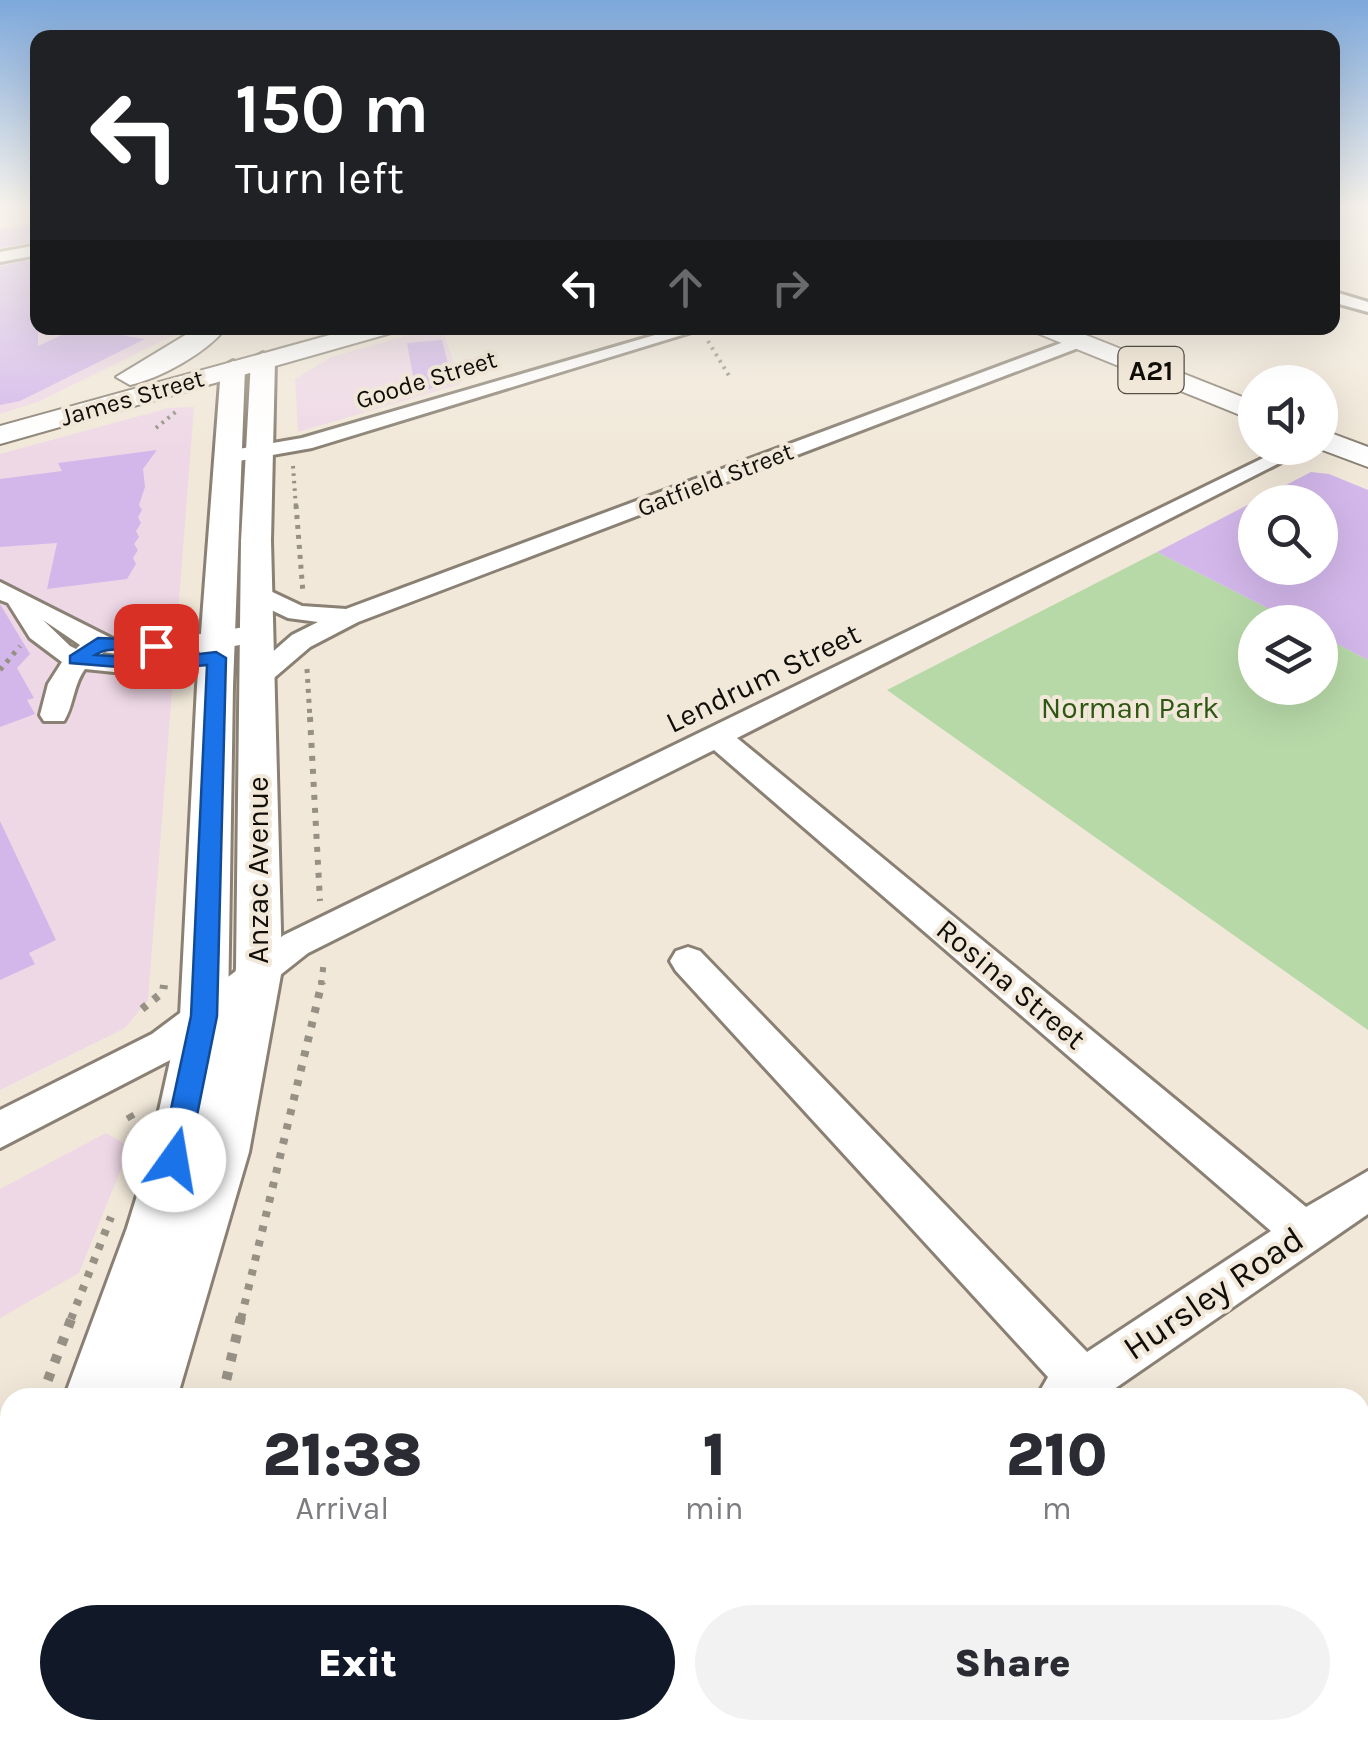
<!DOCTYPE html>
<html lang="en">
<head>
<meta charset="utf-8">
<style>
	body { margin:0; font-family:Karla,sans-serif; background:#f2f2f3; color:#2b2b33; height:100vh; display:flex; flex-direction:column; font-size:38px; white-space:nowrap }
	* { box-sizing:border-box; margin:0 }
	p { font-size:32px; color:#7c7c81 }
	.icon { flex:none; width:55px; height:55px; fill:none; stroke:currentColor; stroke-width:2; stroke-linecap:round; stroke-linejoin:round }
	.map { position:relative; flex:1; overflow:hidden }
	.drawer { position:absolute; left:0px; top:1388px; width:1370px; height:352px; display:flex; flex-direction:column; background:#fff; border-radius:30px 30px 0 0; box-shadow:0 10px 40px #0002 }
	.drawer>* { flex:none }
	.guide { position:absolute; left:30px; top:30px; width:1310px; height:305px; border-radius:20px; box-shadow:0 10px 40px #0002; background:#202124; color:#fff; overflow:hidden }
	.fabs { position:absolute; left:1238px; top:365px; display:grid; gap:20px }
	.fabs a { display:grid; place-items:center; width:100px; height:100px; border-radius:50%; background:#fff; box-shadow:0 10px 40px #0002; font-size:50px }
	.pin { position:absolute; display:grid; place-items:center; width:85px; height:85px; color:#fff; margin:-42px; border-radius:20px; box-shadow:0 5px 15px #0006 }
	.me { position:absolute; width:110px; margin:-55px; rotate:13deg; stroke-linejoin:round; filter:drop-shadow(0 0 8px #0008) }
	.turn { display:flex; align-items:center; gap:35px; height:210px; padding:0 40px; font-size:45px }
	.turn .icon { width:130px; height:130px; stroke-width:2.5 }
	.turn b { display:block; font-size:70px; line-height:85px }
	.lanes { display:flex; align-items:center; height:95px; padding:0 40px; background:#0003; justify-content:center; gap:50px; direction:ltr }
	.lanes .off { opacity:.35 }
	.eta { display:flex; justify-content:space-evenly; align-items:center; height:170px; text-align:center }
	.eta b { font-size:60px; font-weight:800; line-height:70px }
	.action { display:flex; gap:20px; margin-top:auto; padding:20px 40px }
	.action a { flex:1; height:115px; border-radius:60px; background:#111827; color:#fff; font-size:40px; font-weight:800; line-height:115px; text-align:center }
	.action a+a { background:#f2f2f3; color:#2b2b33 }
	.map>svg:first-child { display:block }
	.commercial { fill:#eed8e6 }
	.green { fill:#b7d9a8 }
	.building { fill:#d3b7eb; fill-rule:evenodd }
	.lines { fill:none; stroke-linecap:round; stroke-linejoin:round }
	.minor-casing { stroke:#8a8174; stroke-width:6 }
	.major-casing { stroke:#8a8174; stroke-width:6 }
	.highway-casing { stroke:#8a8174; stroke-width:4 }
	.path-far5 { stroke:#979085; stroke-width:2.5; stroke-dasharray:2.5 4; stroke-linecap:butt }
	.path-far4 { stroke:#979085; stroke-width:4; stroke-dasharray:2.5 5; stroke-linecap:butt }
	.path-far3 { stroke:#979085; stroke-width:5; stroke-dasharray:4 6; stroke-linecap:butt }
	.path-far2 { stroke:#979085; stroke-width:6; stroke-dasharray:5 8; stroke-linecap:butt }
	.path-far1 { stroke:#979085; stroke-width:8; stroke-dasharray:6 9; stroke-linecap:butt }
	.path { stroke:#979085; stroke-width:10; stroke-dasharray:8 11; stroke-linecap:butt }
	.minor { fill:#fff; fill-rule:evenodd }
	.major { fill:#fff; fill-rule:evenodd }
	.highway { fill:#fff; fill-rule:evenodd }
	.route { fill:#1a73e8; stroke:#114b97; stroke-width:2.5 }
	.labels { text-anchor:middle; stroke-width:8; stroke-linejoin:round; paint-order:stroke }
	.far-street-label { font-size:25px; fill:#110e09; stroke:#f1e8d9 }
	.shield { fill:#f1e8d9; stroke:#544f47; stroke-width:2.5 }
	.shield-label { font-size:28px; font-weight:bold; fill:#110e09 }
	.street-label { font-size:30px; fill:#110e09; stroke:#f1e8d9 }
	.park-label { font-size:30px; fill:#2d5712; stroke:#f1e8d9 }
	.near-street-label { font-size:35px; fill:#110e09; stroke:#f1e8d9 }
</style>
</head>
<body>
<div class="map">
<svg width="1368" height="1739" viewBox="0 0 1368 1739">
	<rect width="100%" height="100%" fill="#f1e8d9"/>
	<path class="commercial" d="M37 258 38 328H188L40 401 0 414V265Z
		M434 328H442L461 384 298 432 295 379 332 357Z
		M194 407 148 1000 125 1028 0 1090V454L169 408Z
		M106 1133 130 1147 79 1273 0 1318V1189Z"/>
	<path class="green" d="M1157 552 1295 622H1255V688H1320V635L1368 660V1030L887 690Z"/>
	<path class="building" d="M38 222V241L0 248V229Z
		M38 259V346L77 328 145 339 20 401 0 405V266Z
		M442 340 453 383 416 392 407 343Z
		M157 450 143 469 145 487 139 505 142 510 138 517 141 523 136 531 139 537 134 544 138 550 133 558 136 564 127 579 47 589 57 543 0 547V479L62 471 58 463Z
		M1311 472 1329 474 1368 490V660L1320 635V622H1295L1157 552ZM1255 502H1320V568H1255Z
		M0 604 30 654 17 668 34 698 27 700 35 714 0 727Z
		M0 821 56 940 29 953 35 964 0 980Z"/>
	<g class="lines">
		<g class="minor-casing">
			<path id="minor" d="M38 245V255L0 262V252Z
				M1332 291 1368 302V312L1332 302Z
				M679 328H705L312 448 227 463 216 457 227 451 302 438Z
				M1080 336 1086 337V345L358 622 310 647 268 683H248L244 677 292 635 318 622 288 618 248 599 245 594 248 589H266L302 606 346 609Z
				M1284 448H1309L737 738 1306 1207 1368 1171V1214L1101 1398H1036L1048 1377 676 971 670 961 676 951 688 947 700 951 1087 1352 1271 1231 714 750 308 953 178 1056 0 1148V1110L152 1034 284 935Z
				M0 582 113 639 175 638 257 625 270 633C254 651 130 659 104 652L100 655 134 659 137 665 124 673 85 669C73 685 74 705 64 721H44L40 715 48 684 62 662 30 638 8 603 0 600ZM43 620 80 645 76 649 70 646Z
				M521 1730H588L584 1739H517Z"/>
		</g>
		<g class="major-casing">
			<path id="major" d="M263 353 275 360 271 541 282 969 249 1152 177 1398H64L127 1228 148 1160 180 1016 197 686 221 368 233 361 245 368 233 686 228 1011 236 969 241 541 251 360Z
				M10 1608V1730H75L73 1739H0L9 1711 0 1715V1612Z"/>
		</g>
		<g class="highway-casing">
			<path id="highway" d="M197 328H226C206 353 161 378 130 385L116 377Z
				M355 328H395L391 333 0 444V426Z
				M1033 328H1068L1255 402V421L1037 333Z
				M1320 429 1368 447V467L1317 448H1320Z"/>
		</g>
		<path class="path-far5" d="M407 333 425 328
			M717 333 734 328"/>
		<path class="path-far4" d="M708 341 731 379
			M156 428 178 410
			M293 466 296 508"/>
		<path class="path-far3" d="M296 505 303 593
			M307 669 310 719
			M0 670 20 646"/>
		<path class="path-far2" d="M310 717 320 901
			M321 985 324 961"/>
		<path class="path-far1" d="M142 1009 163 992 164 985
			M129 1114 139 1131
			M71 1319 111 1217
			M241 1319 322 982"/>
		<path class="path" d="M41 1398 72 1317
			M222 1398 241 1317
			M0 1503 10 1478
			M132 1739 134 1730"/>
		<use href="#minor" class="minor"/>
		<use href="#major" class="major"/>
		<use href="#highway" class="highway"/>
	</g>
	<linearGradient id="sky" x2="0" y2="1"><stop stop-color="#7da8db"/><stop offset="0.46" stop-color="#f9f5ee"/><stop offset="1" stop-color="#f9f5ee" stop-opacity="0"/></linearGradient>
	<rect width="1368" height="449" fill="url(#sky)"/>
	<path class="route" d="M98 638 156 640 165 646C145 660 115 641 95 655L156 659 216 652 226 658 217 1016 188 1160 184 1169 174 1172 164 1169 160 1160 191 1016 207 665 156 670 70 663V656Z"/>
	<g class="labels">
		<g class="far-street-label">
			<text transform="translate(426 379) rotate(-17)" y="9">Goode Street</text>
			<text transform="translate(132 397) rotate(-16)" y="9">James Street</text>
			<text transform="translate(715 479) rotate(-21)" y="9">Gatfield Street</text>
		</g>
		<rect class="shield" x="1118.5" y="347" width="65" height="46" rx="8"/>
		<g class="shield-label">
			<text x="1151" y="380">A21</text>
		</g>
		<g class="street-label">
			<text transform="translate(763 678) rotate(-26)" y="10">Lendrum Street</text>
			<text transform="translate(258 870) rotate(-90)" y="10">Anzac Avenue</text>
			<text transform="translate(1011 984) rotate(40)" y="10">Rosina Street</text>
		</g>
		<g class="park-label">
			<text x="1130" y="718">Norman Park</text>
		</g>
		<g class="near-street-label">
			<text transform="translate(1213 1293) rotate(-34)" y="12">Hursley Road</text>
		</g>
	</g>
</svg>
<div class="fabs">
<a><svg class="icon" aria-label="sound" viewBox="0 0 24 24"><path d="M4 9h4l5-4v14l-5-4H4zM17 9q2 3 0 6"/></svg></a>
<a><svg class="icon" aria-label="search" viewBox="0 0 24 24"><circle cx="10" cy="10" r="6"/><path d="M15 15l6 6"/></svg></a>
<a><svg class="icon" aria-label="layers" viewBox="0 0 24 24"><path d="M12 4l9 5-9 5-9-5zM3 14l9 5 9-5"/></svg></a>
</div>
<div class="pin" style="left:156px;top:646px;background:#d93025"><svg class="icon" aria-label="arrive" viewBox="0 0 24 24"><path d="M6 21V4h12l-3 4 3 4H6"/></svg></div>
<svg class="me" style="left:174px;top:1160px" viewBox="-20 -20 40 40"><circle r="19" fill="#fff"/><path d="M0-13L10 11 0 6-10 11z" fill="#1a73e8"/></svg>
<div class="guide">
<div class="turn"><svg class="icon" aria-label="left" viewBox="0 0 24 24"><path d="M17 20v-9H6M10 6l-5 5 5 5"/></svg><div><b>150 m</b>Turn left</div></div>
<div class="lanes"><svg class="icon" aria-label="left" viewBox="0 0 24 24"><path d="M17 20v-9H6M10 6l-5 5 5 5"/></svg><svg class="icon off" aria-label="ahead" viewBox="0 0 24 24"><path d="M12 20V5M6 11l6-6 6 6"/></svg><svg class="icon off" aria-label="right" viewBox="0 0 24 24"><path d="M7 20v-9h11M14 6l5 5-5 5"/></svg></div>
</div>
<section class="drawer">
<div class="eta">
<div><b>21:38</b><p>Arrival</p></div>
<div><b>1</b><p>min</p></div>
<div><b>210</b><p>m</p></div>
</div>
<div class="action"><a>Exit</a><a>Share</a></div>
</section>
</div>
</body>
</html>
